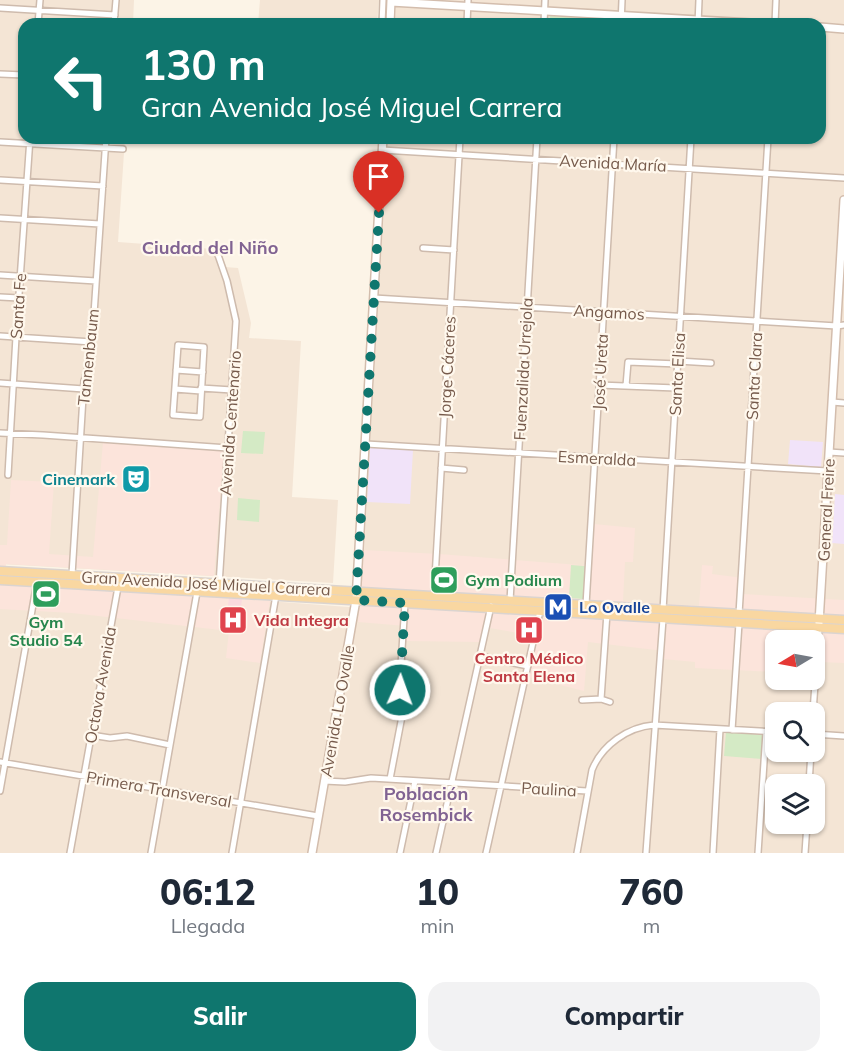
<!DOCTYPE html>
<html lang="es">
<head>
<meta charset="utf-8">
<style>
	body { margin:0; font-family:Mulish,sans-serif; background:#f2f2f3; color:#1f2937; height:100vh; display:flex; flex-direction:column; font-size:22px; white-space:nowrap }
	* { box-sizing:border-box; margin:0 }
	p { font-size:20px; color:#747a83 }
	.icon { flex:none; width:33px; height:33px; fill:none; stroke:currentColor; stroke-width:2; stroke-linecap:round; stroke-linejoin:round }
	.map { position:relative; height:853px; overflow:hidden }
	.sheet { display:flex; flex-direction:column; background:#fff; flex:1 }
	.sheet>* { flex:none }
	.guide { position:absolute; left:18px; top:18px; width:808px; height:126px; border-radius:18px; box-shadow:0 2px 4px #0004; background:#0f766e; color:#fff; overflow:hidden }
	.needle { width:39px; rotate:260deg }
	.tools { position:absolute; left:765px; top:630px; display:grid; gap:12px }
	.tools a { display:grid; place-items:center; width:60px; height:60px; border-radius:12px; background:#fff; box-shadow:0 2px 4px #0004; font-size:30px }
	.pin { position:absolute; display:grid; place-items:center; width:51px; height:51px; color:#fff; margin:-62px -26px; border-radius:50% 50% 50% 0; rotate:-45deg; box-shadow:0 0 6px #0007 }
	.pin .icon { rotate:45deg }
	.me { position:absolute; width:66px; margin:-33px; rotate:2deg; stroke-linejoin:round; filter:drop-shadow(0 0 4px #0008) }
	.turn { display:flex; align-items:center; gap:21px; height:126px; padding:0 24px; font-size:27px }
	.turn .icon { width:78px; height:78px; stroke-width:2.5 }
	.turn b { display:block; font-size:42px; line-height:51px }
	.eta { display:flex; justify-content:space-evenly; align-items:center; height:102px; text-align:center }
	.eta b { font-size:36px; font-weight:800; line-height:42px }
	.button { display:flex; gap:12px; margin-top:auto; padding:12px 24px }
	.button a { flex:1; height:69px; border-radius:18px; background:#0f766e; color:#fff; font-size:24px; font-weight:800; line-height:69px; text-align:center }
	.button a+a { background:#f2f2f3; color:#1f2937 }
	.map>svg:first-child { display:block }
	.residential { fill:#f4e5d5; fill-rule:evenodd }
	.commercial { fill:#fce4db }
	.education { fill:#f1e3f9 }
	.medical { fill:#fadade }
	.green { fill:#d4eac5 }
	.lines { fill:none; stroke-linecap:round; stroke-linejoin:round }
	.street-casing { stroke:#cebbad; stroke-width:8 }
	.secondary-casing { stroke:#d3bdad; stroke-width:10 }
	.primary-casing { stroke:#dbd4d0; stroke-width:11 }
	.street { stroke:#fff; stroke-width:5 }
	.secondary { stroke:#fff; stroke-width:7 }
	.primary { stroke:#f9d7a1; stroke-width:8 }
	.route { stroke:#0f766e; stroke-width:10; stroke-dasharray:0 18 }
	.labels { text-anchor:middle; stroke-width:4.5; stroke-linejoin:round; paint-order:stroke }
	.street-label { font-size:16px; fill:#765a4b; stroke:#fff8ed }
	.culture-label { font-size:16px; font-weight:bold; fill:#0d838f; stroke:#fff8ed; text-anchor:end }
	.leisure-label { font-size:16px; font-weight:bold; fill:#27864d; stroke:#fff8ed; text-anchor:start }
	.transit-label { font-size:16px; font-weight:bold; fill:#164399; stroke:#fff8ed; text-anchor:start }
	.health-label { font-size:16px; font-weight:bold; fill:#be3a42; stroke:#fff8ed; text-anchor:start }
	.neighbourhood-label { font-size:18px; font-weight:bold; fill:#816392; stroke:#fff8ed }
</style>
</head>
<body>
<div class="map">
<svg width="844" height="853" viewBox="0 0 844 853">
	<rect width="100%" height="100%" fill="#fcf4e7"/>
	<path class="residential" d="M0 0H134L133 24H24V138H125L118 242 213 249 225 267 238 268 251 323 249 338 301 341 292 497 338 500 333 583 0 564Z
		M260 0H379L377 24H258Z
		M396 0H844V613L710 607 362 586 388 138H820V24H395Z
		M0 585 200 596 362 608 844 635V853H0ZM776 640H814V680H776ZM776 712H814V752H776ZM776 784H814V824H776Z"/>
	<path class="commercial" d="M103 442 224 451 214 576 6 564 5 585 270 601 260 663 226 658 229 631 72 613 0 609V545H7L11 480 54 482 49 554 93 557Z
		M594 524 635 528 633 562H625L623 601 699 606 702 565 713 566 712 574 743 578V594L844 600V663L820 662 818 674H815L814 640H776L775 672 695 668V662L663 659 664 651 588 642 584 691 528 677 536 636 484 627 480 642 405 641 406 626 358 622 362 584 364 550 439 554 592 566Z"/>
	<path class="education" d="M790 440 823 442 821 467 788 464Z
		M370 447 413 450 410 504 367 502Z
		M835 494 844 495V544L832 543Z"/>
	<path class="medical" d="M229 598 242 599 238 631 225 629Z"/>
	<path class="green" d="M550 16 616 20V24H549Z
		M243 431 265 432 263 454 241 453Z
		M238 498 260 500 259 522 237 520Z
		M571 565 585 566 583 599 569 598Z
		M726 732 763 735 762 759 724 756Z"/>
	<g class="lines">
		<g class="street-casing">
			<path id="street" d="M0 8 115 15
				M38 24 40 0
				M114 24 116 0
				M382 24 383 0
				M467 24 468 0
				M544 24 545 0
				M621 24 622 0
				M698 24 699 0
				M775 24 776 0
				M0 74 24 75
				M0 142 123 149
				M382 150 844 178
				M0 180 103 186
				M0 218 100 224
				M423 248 454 250
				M218 255 227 281 236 321 219 585
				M0 275 96 281
				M0 297 19 298
				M374 298 837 326 844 325
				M0 336 92 342
				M178 345 204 347 200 417 173 415Z
				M678 361 711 363
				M176 370 203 372
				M0 383 84 389
				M599 385 676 388
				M626 386 628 362 678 364
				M201 388 232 390
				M175 389 201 391
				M832 402 844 403
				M0 433 43 435 228 448
				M366 444 828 471
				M829 452 844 453
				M441 468 464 470
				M8 475 16 337 30 138
				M72 575 84 381 91 358 106 138
				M434 596 460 138
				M510 601 537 138
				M586 605 614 138
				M663 610 691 138
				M739 614 768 138
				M480 656 528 666
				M601 699 607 613
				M582 700 601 699 610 702
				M813 712 819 628
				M732 730 739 623
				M814 734 844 736
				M91 735 110 738 127 736 170 745
				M0 762 318 816
				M390 779 403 711 400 680 405 603
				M324 781 345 782 371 778 587 791
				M809 784 811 752
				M0 791 37 582
				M70 853 118 587
				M151 853 197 592
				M232 853 276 595
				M400 853 415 781
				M436 853 491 606
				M486 853 540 611
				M577 853 592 770C602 745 628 727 654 725L776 732
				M646 853 663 619
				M713 853 720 729
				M758 853 766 732
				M805 853 807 824"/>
		</g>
		<g class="secondary-casing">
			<path id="secondary" d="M391 2 766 24
				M390 24 391 0
				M820 27 844 29
				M819 623 844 200
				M312 853 356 600 383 138"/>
		</g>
		<g class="primary-casing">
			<path id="primary" d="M0 571 844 620
				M0 580 490 608 844 629"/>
		</g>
		<use href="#street" class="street"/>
		<use href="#secondary" class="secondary"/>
		<use href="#primary" class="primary"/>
	</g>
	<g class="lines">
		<path class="route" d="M379 213 356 600 405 603 400 690"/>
	</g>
	<defs>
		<g id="theatre-square" transform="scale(1.5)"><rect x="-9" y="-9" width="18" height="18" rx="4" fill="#0f9aa8" stroke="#fff8ed"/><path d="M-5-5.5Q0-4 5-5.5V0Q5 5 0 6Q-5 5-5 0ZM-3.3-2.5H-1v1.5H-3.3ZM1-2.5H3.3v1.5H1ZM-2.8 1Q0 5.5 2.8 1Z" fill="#fff"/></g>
		<g id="stadium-square" transform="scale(1.5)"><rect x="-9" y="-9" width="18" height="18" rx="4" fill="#2e9e5b" stroke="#fff8ed"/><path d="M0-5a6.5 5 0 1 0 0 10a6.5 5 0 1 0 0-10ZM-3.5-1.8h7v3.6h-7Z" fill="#fff"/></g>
		<g id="metro-square" transform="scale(1.5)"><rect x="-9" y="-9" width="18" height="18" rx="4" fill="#1a4fb4" stroke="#fff8ed"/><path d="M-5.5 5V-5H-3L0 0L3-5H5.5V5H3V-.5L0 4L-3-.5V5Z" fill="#fff"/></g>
		<g id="hospital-square" transform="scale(1.5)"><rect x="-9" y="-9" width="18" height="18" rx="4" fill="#e0444e" stroke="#fff8ed"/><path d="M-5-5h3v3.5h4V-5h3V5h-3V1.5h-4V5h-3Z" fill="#fff"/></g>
	</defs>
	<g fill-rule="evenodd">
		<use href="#theatre-square" x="136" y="479"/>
		<use href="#stadium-square" x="444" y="580"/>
		<use href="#stadium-square" x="46" y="594"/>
		<use href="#metro-square" x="558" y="607"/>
		<use href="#hospital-square" x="233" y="620"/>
		<use href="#hospital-square" x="529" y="630"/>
	</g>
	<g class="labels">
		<g class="street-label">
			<text transform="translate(613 163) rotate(3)" y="6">Avenida María</text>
			<text transform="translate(18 306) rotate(-86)" y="6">Santa Fe</text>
			<text transform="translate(609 312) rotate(3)" y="6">Angamos</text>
			<text transform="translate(88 357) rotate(-84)" y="6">Tannenbaum</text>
			<text transform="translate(447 367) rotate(-87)" y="6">Jorge Cáceres</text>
			<text transform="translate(523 369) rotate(-87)" y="6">Fuenzalida Urrejola</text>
			<text transform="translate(600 372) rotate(-87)" y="6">José Ureta</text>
			<text transform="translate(677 374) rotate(-87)" y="6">Santa Elisa</text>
			<text transform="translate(754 376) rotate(-87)" y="6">Santa Clara</text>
			<text transform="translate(230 423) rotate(-86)" y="6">Avenida Centenario</text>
			<text transform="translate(597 458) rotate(3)" y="6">Esmeralda</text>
			<text transform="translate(826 510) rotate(-87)" y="6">General Freire</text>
			<text transform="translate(206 583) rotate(3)" y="6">Gran Avenida José Miguel Carrera</text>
			<text transform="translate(100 685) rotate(-80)" y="6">Octava Avenida</text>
			<text transform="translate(337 711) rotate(-80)" y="6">Avenida Lo Ovalle</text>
			<text transform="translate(159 789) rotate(10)" y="6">Primera Transversal</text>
			<text transform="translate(549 789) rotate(3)" y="6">Paulina</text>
		</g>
		<g class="culture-label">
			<text x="115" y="485">Cinemark</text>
		</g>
		<g class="leisure-label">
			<text x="465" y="586">Gym Podium</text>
			<text x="46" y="628" text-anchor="middle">Gym<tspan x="46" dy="18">Studio 54</tspan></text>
		</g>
		<g class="transit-label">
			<text x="579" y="613">Lo Ovalle</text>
		</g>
		<g class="health-label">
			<text x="254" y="626">Vida Integra</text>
			<text x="529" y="664" text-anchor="middle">Centro Médico<tspan x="529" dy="18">Santa Elena</tspan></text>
		</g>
		<g class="neighbourhood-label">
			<text x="210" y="254">Ciudad del Niño</text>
			<text x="426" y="800">Población<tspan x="426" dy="21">Rosembick</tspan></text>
		</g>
	</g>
</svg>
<div class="tools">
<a><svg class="needle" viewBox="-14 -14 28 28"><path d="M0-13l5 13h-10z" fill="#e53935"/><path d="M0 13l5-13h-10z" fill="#747a83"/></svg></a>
<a><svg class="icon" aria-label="search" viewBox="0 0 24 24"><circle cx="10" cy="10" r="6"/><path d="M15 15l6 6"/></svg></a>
<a><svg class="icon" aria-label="layers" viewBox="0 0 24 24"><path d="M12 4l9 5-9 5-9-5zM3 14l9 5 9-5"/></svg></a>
</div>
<div class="pin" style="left:379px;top:213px;background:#d93025"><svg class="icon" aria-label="arrive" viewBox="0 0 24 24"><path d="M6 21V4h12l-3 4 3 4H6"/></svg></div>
<svg class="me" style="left:400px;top:690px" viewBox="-20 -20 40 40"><circle r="17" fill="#0f766e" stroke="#fff" stroke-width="3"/><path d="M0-11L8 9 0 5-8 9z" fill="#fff"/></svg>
<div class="guide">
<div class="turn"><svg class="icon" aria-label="left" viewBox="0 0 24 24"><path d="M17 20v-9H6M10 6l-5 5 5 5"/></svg><div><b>130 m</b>Gran Avenida José Miguel Carrera</div></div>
</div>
</div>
<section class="sheet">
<div class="eta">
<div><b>06:12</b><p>Llegada</p></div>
<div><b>10</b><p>min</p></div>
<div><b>760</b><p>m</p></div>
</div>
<div class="button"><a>Salir</a><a>Compartir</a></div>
</section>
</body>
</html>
